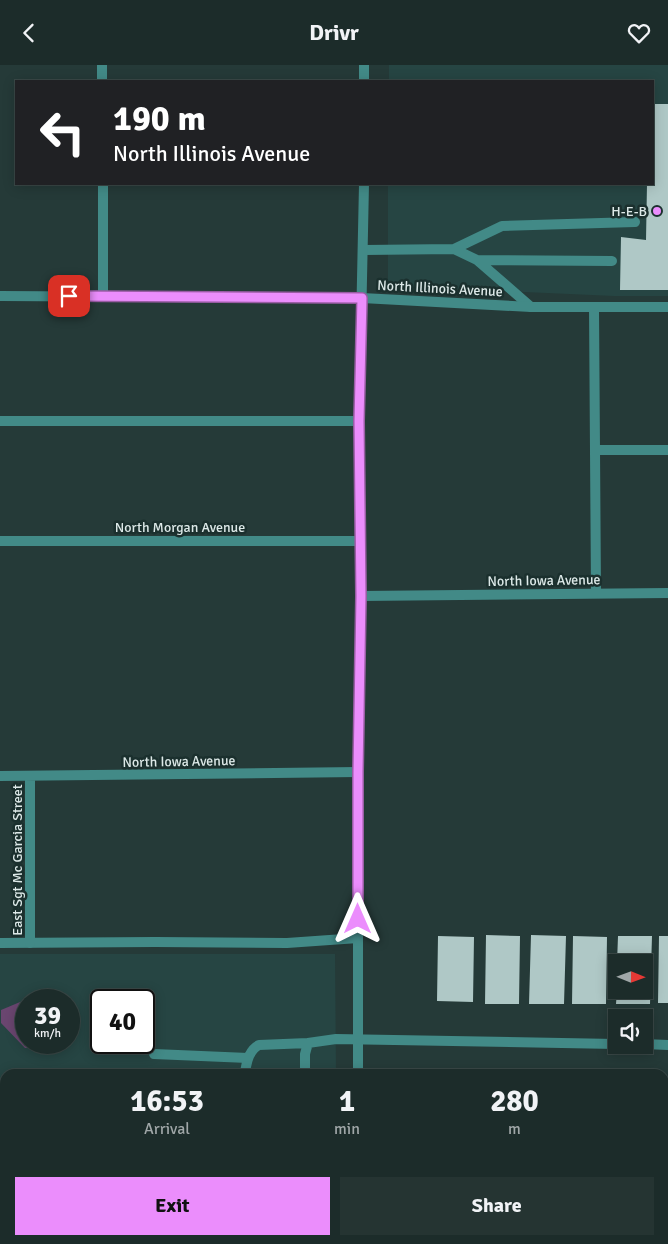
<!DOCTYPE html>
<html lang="en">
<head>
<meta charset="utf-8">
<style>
	body { margin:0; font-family:Signika,sans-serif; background:#253432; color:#f1f3f6; height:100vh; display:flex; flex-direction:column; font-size:19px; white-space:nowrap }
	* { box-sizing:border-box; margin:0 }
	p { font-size:16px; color:#a0a7a8 }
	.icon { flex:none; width:28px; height:28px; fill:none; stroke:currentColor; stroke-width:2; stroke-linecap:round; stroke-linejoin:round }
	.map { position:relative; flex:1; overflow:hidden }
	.side { position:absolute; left:0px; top:1004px; width:669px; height:176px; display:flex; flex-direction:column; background:#1c2c2a; border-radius:15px 15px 0 0; box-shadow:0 2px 12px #0003,0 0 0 1px #3a4847 }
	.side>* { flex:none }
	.guide { position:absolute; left:15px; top:15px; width:639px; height:105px; border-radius:0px; box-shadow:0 2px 12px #0003,0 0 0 1px #3a4847; background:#202124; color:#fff; overflow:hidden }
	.needle { width:32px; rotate:91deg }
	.fabs { position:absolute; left:608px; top:889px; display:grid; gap:10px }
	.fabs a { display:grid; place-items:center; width:45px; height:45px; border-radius:0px; background:#1c2c2a; box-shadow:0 2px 12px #0003,0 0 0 1px #3a4847; font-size:25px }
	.speed { position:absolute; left:15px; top:924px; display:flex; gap:10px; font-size:25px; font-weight:700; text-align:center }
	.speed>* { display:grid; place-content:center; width:65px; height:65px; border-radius:50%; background:#1c2c2a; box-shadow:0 2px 12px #0003,0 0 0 1px #3a4847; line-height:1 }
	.speed small { font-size:12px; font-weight:400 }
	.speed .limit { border:2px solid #111; border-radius:8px; background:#fff; color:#111 }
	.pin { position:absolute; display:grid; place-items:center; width:42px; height:42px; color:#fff; margin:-21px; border-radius:10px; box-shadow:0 2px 8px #0006 }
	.me { position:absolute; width:55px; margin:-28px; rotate:0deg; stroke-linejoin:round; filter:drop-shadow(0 0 4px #0008) }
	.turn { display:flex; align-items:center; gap:18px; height:105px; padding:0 15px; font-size:22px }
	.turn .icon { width:65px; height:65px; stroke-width:2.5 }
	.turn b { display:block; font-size:35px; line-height:42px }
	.eta { display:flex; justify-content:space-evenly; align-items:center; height:85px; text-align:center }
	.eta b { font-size:30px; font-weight:800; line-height:35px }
	.action { display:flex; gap:10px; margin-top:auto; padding:10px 15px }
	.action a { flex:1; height:58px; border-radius:0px; background:#eb8dfc; color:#111; font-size:20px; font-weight:800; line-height:58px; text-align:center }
	.action a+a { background:#253432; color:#f1f3f6 }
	header { display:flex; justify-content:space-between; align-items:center; height:65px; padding:0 15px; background:#1c2c2a; font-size:22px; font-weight:800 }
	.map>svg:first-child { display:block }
	.built { fill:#264543; fill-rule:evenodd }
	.green { fill:#6a4670 }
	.building { fill:#afc8c6 }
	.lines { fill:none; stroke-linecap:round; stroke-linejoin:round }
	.service { stroke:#428a87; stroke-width:10 }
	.minor { stroke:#428a87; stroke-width:10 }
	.tertiary { stroke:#428a87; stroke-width:10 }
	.route-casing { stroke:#995ca4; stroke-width:12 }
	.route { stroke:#eb8dfc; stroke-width:9 }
	.poi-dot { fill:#eb8dfc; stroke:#1b302e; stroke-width:2 }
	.labels { text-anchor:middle; stroke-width:5; stroke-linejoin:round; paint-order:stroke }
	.poi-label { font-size:14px; fill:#dde9e8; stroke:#1b302e; text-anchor:end }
	.street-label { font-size:14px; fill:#dde9e8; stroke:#1b302e }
</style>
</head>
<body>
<header><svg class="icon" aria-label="back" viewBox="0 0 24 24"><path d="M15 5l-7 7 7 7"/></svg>Drivr<svg class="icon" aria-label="heart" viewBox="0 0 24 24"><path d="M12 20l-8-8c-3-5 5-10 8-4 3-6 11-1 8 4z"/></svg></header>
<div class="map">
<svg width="668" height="1179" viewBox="0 0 668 1179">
	<rect width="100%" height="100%" fill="#253a38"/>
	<path class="built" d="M389 0H668V231H614L388 221V119H652V16H389Z
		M0 889H335L336 1009H5V1175H337V1179H0ZM26 935H69V978H26ZM101 935H144V978H101Z"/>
	<path class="green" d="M44 927 61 930 68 935H26V978H67L58 984 25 983 1 958V945Z"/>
	<path class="building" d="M652 39H668V225H620L621 172 646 175 647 119H652Z
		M486 870 520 871 519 939H485Z
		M531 870 566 871 564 939H529Z
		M438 871 474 872 473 937 437 936Z
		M573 871 607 872 606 939H572Z
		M618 871H652L650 939H616L617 925H644V898H617Z
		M659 871H668V938H658Z
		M0 1022H5V1175H211V1177H220V1179H0Z
		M668 1048V1082L664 1085V1052Z
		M493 1175H530L529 1179H493Z"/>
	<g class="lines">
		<path class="service" d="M454 184 477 195 531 242
			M364 185 454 184 502 161 635 157
			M477 195 612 196
			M594 242 596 528
			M0 356H359
			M595 385H668
			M0 878 155 877 287 878 358 873
			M644 979 668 980
			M154 989 248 993
			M245 1009C246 998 249 985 259 980L308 978
			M305 1009V989L308 978 336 974 616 979
			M238 1179 239 1175
			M300 1179V1175"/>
		<path class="minor" d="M102 0V16
			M103 119V231
			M0 231 362 233 531 242H668
			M0 476H361
			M361 531 668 528
			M0 711 358 707
			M30 712V878"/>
		<path class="tertiary" d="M364 16V0
			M358 1009V707L361 531 359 356 364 119
			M358 1175V1179"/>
	</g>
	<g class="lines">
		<g class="route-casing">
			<path id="route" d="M69 231 362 233 359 356 361 531 358 707V854"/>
		</g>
		<use href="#route" class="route"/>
	</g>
	<circle class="poi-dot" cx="657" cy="146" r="5"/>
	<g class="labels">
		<g class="poi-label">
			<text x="647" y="151">H-E-B</text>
		</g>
		<g class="street-label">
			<text transform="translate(440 223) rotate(3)" y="5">North Illinois Avenue</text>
			<text x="180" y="467">North Morgan Avenue</text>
			<text transform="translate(544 515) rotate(-1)" y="5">North Iowa Avenue</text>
			<text transform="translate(179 696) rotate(-1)" y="5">North Iowa Avenue</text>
			<text transform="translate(17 795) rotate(-90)" y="5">East Sgt Mc Garcia Street</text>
		</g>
	</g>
</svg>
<div class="fabs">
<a><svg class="needle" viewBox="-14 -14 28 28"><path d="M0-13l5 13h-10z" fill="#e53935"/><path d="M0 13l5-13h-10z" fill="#a0a7a8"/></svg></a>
<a><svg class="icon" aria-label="sound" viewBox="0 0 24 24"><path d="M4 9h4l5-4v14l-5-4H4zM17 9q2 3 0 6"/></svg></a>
</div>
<div class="speed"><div>39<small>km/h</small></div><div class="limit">40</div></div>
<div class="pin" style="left:69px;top:231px;background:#d93025"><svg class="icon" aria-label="arrive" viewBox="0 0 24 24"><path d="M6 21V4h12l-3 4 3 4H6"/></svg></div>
<svg class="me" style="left:358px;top:854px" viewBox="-20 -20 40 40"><path d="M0-17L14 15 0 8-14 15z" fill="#eb8dfc" stroke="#fff" stroke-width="4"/></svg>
<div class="guide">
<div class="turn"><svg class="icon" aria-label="left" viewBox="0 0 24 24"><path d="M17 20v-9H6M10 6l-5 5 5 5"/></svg><div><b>190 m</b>North Illinois Avenue</div></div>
</div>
<section class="side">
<div class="eta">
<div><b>16:53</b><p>Arrival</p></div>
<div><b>1</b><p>min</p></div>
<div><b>280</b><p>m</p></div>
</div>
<div class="action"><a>Exit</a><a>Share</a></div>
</section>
</div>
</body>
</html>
